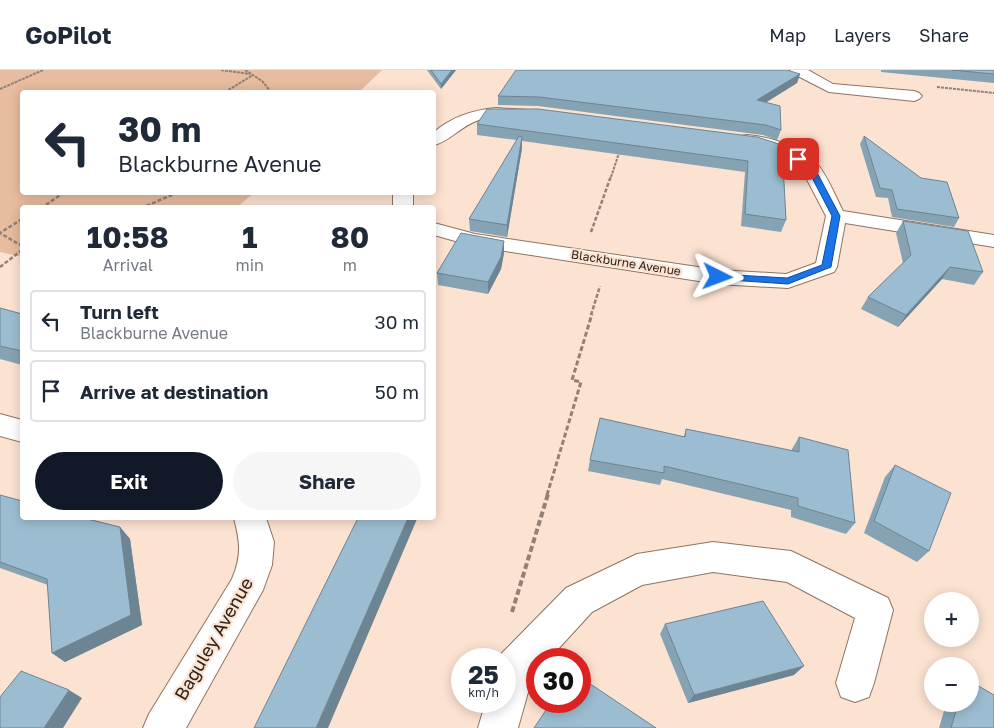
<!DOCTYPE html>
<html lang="en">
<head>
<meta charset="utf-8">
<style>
	body { margin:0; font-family:"Golos Text",sans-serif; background:#f6f6f7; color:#1f2937; height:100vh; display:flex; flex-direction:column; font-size:19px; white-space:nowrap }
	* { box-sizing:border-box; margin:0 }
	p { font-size:16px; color:#747a83 }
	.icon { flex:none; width:28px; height:28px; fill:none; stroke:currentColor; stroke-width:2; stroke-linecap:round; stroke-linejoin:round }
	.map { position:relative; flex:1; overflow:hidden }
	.panel { position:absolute; left:20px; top:135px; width:416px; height:315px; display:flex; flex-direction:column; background:#fff; border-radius:5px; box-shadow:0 2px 12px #0003 }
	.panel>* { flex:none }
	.top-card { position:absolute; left:20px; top:20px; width:416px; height:105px; border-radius:5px; box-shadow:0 2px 12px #0003; background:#fff; color:#1f2937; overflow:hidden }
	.tools { position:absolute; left:924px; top:522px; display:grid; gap:10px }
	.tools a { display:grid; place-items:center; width:55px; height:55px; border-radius:50%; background:#fff; box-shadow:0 2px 12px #0003; font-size:25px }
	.speed { position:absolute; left:451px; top:578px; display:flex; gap:10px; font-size:25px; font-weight:700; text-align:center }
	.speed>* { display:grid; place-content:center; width:65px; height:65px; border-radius:50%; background:#fff; box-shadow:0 2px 12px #0003; line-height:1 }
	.speed small { font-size:12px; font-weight:400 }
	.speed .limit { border:8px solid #d22; background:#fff; color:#111 }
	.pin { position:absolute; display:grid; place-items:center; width:42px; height:42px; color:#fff; margin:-21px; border-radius:10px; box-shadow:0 2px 8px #0006 }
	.me { position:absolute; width:55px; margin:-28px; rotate:93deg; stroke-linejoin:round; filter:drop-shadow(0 0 4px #0008) }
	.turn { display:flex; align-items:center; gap:18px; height:105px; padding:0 15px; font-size:22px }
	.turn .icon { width:65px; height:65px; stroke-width:2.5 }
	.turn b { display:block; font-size:35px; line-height:42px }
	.eta { display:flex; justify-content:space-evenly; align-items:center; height:85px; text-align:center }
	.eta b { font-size:30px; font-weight:700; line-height:35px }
	.cta { display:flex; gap:10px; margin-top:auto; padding:10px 15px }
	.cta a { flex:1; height:58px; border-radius:30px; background:#111827; color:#fff; font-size:20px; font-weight:700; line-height:58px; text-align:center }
	.cta a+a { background:#f6f6f7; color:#1f2937 }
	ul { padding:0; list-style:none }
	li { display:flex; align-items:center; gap:15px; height:62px; margin:0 10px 8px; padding:0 5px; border:2px solid #e0e1e3; border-radius:5px }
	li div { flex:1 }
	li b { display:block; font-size:19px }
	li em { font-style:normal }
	header { display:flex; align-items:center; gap:30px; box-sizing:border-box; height:70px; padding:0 25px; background:#fff; border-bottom:1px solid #e0e1e3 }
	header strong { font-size:24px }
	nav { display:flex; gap:28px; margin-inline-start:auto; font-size:18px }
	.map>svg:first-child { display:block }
	.green { fill:#e7bc9f }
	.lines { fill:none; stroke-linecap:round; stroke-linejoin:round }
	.minor-casing { stroke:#907461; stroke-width:2 }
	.path-far3 { stroke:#948175; stroke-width:2; stroke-dasharray:3 1; stroke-linecap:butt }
	.path-far2 { stroke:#948175; stroke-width:2.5; stroke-dasharray:4 2; stroke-linecap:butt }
	.path-far1 { stroke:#948175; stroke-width:3; stroke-dasharray:5 2.5; stroke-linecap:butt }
	.path { stroke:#948175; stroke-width:4; stroke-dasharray:6 3; stroke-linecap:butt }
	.minor { fill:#fff; fill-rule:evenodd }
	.wall { fill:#86a3b4 }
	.shaded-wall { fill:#6d8492 }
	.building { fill:#9cbdd1; stroke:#6d8492 }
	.route { fill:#1a73e8; stroke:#114b97 }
	.labels { text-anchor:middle; stroke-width:4.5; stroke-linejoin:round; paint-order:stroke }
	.far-street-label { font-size:12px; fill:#2e231b; stroke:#fce2d1 }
	.near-street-label { font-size:18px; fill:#2e231b; stroke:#fce2d1 }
</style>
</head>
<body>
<header>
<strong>GoPilot</strong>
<nav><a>Map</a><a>Layers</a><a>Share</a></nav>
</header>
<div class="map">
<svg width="994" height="658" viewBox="0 0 994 658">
	<rect width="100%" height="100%" fill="#fce2d1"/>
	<path class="green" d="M0 0H382L359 22H22V122L254 123 237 137 22 138V187L0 182Z"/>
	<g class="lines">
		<g class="minor-casing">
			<path id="minor" d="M790 0H808L833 14 914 21 919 23 922 26 919 29 914 31 829 22 792 3Z
				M496 38 527 40 529 43 527 46C511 50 495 45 479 50 462 55 449 72 434 75V62C452 47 472 40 496 38Z
				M747 65C771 67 798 76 816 93 825 101 837 129 843 141L994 165V177L845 153 837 197 834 202 788 218 718 214 473 176 434 165V153L475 164 718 200 786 204 816 193 826 146 802 100 781 85 741 74 738 70 741 66Z
				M393 122H413V138H393Z
				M0 344 22 350V372L0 366Z
				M234 448H266L274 472 272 495 263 520 186 658H143L149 644 232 509C242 485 240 472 234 448Z
				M713 472 791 481 888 528 893 540 874 613 869 627 855 632 841 627 836 613 855 548 787 512 713 502 642 515 592 542 549 589H538V602L532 608 518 658H478L486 631H505V589H500L502 583 566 518 637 484Z"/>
		</g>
		<path class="path-far3" d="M221 0 250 4
			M245 0 262 11 271 22
			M937 17 994 23
			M0 19 43 0
			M225 22 253 5
			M611 107 619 83"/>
		<path class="path-far2" d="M41 138 65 122
			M141 138 179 122
			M22 149 0 163 22 176
			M591 162 611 106
			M0 197 22 180
			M591 245 600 216"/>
		<path class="path-far1" d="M547 425 581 312 572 310 592 244"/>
		<path class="path" d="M512 542 548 424"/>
		<use href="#minor" class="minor"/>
	</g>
	<path class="wall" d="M427 0H456L441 19Z
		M881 0H994V13L881 2Z
		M800 4 797 13 766 32 781 60 777 70 763 65 538 36 498 35V26Z
		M477 54 757 67 786 150 781 162 741 156 745 102 522 71V78L507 167 470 161 469 149 517 70 477 65Z
		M864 66 959 148 954 157 892 147 888 128 876 127 860 74Z
		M903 151 983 202 974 215 942 209 898 257 861 239 868 227 903 193 896 163Z
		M504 171V183L501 199 488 224 438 215 437 203Z
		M0 238 22 244V295L0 289Z
		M686 359 792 381V379L799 367 855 453 846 464 791 447V440L662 409 660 415 588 401 590 390 684 366Z
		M895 395 929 481 917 492 864 463 885 407Z
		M0 425 120 457 130 469 142 555 65 592 52 583 48 515 0 498Z
		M665 554 794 605 688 633 660 564Z
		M946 634H970L994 658H939Z"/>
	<path class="shaded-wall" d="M452 0H456L441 19V14Z
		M800 4 797 13 754 40 757 30Z
		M522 67V78L507 167V155Z
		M504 171V183L501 199 488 224V212Z
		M950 197 942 209 898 257 906 245Z
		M408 448H417V449L328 658H316Z
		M120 457 130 469 142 555 65 592 52 583Z
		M804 596 794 605 688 633 694 625Z
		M69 620 82 628 63 658H44Z"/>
	<path class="building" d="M431 0H452L441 14Z
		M516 0H787L800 4 757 30 780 36 781 60 766 55 539 27 498 26Z
		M952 0H994V4Z
		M487 39H538L757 67 782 75 786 150 745 144 748 91 477 54Z
		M519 66 522 67 507 155 469 149Z
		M864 66 921 108 947 112 959 148 897 139 892 120 880 118Z
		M903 151 968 161 983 202 950 197 906 245 868 227 911 185Z
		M461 163 504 171 501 187 488 212 437 203Z
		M0 238 22 244V281L0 276Z
		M600 348 685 367 686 359 799 382V367L848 380 855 453 798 436V428L664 396V403L590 390Z
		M895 395 951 423 929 481 874 451Z
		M0 425 22 431V448H83L120 457 131 545 52 583 47 509 0 492Z
		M358 448H408L316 658H254Z
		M763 531 804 596 694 625 665 554Z
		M21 601 69 620 44 658H0V627Z
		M580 607 656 658H534L552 631H580Z
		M970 611 994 625V658H951L958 634H970Z"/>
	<path class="route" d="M796 87H801L813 95 840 146 831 197 788 214 715 209 713 207 718 204 787 208 822 195 832 146 807 98 796 90Z"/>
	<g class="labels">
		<g class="far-street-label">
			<text transform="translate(626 193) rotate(9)" y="4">Blackburne Avenue</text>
		</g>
		<g class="near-street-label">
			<text transform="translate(214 569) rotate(-60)" y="6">Baguley Avenue</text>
		</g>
	</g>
</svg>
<div class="tools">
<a>+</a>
<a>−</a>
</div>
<div class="speed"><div>25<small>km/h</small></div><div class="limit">30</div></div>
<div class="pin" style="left:798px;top:89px;background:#d93025"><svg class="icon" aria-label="arrive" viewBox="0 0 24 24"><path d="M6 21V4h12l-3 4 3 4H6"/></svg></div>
<svg class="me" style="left:718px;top:207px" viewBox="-20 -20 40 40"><path d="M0-17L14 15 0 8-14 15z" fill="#1a73e8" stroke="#fff" stroke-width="4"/></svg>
<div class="top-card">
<div class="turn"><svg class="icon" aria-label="left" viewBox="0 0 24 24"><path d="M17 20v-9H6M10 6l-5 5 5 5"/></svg><div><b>30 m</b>Blackburne Avenue</div></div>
</div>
<section class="panel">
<div class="eta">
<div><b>10:58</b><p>Arrival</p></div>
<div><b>1</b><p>min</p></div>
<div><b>80</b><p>m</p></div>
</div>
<ul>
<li><svg class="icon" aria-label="left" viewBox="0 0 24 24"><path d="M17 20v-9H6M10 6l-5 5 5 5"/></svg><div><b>Turn left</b><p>Blackburne Avenue</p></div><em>30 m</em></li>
<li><svg class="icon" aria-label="arrive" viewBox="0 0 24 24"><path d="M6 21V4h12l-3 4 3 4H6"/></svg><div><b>Arrive at destination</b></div><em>50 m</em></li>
</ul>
<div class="cta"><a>Exit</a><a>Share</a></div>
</section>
</div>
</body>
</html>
